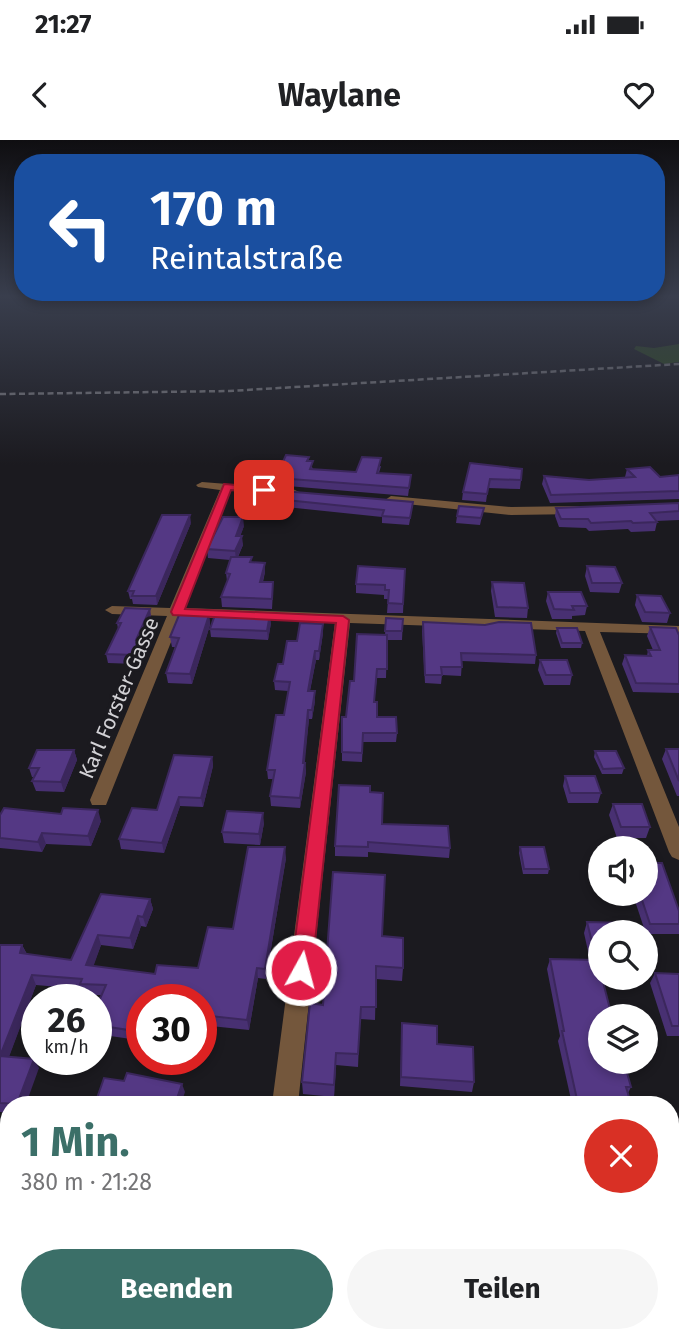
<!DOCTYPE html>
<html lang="de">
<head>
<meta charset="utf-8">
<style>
	body { margin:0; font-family:"Fira Sans",sans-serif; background:#f6f6f6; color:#202124; height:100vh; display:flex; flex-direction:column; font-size:26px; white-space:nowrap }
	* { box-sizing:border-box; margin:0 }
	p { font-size:23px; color:#757577 }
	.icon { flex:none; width:38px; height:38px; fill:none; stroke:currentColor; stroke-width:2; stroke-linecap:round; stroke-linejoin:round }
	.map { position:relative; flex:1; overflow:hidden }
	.drawer { position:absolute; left:0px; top:956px; width:679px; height:247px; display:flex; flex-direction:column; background:#fff; border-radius:28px 28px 0 0; box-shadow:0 4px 10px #0003 }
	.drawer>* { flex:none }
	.guide { position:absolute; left:14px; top:14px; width:651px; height:147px; border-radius:28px; box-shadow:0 4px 10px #0003; background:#1a4fa0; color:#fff; overflow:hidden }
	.tools { position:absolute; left:588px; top:696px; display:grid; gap:14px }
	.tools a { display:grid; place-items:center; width:70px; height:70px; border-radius:50%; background:#fff; box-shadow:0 4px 10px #0003; font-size:35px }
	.speed { position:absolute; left:21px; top:844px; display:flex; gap:14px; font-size:35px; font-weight:700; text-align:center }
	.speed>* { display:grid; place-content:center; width:91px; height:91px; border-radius:50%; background:#fff; box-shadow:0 4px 10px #0003; line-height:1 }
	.speed small { font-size:18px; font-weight:400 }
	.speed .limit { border:10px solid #d22; background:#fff; color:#111 }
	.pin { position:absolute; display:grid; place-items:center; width:60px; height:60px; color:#fff; margin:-30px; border-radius:14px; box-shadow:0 4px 10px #0006 }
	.me { position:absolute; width:77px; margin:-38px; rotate:7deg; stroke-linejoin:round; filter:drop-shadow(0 0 5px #0008) }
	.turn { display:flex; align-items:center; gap:24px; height:147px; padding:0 21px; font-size:32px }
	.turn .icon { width:91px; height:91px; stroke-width:2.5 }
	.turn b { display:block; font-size:49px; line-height:60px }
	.round { display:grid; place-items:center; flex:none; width:74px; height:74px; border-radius:37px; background:#f6f6f6 }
	.overview { display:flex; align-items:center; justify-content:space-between; height:119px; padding:0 21px }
	h1 { font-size:42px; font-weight:700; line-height:52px; color:#3b6f68 }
	.primary-button { display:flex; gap:14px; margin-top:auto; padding:14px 21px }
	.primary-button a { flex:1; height:80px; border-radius:42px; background:#3b6f68; color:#fff; font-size:28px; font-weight:700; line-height:80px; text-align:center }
	.primary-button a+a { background:#f6f6f6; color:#202124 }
	.status { display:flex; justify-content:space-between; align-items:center; height:49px; padding:0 35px; background:#fff; direction:ltr }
	.status svg { height:19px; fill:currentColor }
	header { display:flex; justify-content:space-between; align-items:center; height:91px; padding:0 21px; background:#fff; font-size:32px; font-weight:700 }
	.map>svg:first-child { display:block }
	.green { fill:#2e4a1d }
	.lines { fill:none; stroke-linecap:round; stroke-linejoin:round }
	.minor { fill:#74573c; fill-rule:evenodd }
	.major { fill:#ce9258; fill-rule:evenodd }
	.rail { stroke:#7a797d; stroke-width:2.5; stroke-dasharray:6 3.5; stroke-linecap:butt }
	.wall { fill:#483072 }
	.shaded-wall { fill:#3b275c }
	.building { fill:#543884; stroke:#3b275c; stroke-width:2 }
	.route { fill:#e11d48; stroke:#92132f; stroke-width:2 }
	.labels { text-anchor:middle; stroke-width:6; stroke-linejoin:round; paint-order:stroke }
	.street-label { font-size:21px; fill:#d2d1d5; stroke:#1b1a1f }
</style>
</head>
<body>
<div class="status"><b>21:27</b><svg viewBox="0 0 49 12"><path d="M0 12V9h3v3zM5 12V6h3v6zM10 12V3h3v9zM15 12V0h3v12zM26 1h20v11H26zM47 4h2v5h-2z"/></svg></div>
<header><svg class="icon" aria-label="back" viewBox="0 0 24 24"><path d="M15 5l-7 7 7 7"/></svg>Waylane<svg class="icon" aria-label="heart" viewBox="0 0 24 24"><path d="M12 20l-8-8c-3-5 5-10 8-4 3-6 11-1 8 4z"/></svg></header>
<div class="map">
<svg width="679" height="1201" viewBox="0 0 679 1201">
	<rect width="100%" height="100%" fill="#1b1a1f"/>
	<path class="green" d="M679 204V222L664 224 634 209 636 206 654 208Z"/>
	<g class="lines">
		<path class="minor" d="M202 342 293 349 299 352 293 355 231 351 185 468 679 486V494L600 492 679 687V720L672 717 669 712 585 491 350 483 298 964H272L335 482 181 477 108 660 106 665H92L90 660 167 476 112 474 105 470 112 466 170 468 220 350 198 347 196 345Z
			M391 356 511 367 579 366 585 370 579 374 511 375 387 362 385 360Z"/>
		<path class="major" d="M0 998 9 1000V1028L0 1026Z
			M670 1085H679V1115H670Z"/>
		<path class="rail" d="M0 254 229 251 679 224"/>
	</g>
	<path class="wall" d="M309 321 313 329 356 332 381 326 379 333 411 335 408 356 251 343 246 341V333Z
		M470 323 521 340 520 349 488 348 486 362 462 360 463 352Z
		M627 329 660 337 679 335V359L550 363 542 344 544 336 589 340 626 338 625 337Z
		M271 350 412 369 409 385 382 383V377L286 367 272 357Z
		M679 363V380L656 381 657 382 655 391 631 392 628 389 589 391 586 388 559 387 555 376 556 368Z
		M484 368 480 385 456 383 457 376Z
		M191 383 157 465 133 464 132 459H130L128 451Z
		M244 386 240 396 243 405 238 417 252 422 265 432 263 442 273 451 272 469 222 467 221 457 227 441 226 433 230 420 208 418 207 409Z
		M587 426 622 443 619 453 590 452 585 436Z
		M405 429 403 473H387L388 459H384V455L356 453V444Z
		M492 442 528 468 527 478 495 477 491 451Z
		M548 452 587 466 585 475 572 476V479H552L546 461Z
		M637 455 670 473 667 483 642 482 635 465Z
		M150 469 151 478 141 503 142 511 136 524 108 523 106 514 118 489 117 483Z
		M209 475 210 485 192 544 168 543 166 533 175 507H172L170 497Z
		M386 478 403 479 402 500H387L386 538H377L374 562 377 577 397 593 396 602H363L362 622 342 621V577H346L354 541 385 495Z
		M423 482 536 515 535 524 462 521 461 536 442 535 441 544 425 543 422 491Z
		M271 483 268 500 211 497 210 489Z
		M323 484V493L319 520H316L310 551 315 561 312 579H309L304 623H305L306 632 300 668 271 666 270 656 273 639H268L267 630 284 575 288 551 275 550 274 541 283 524 297 501Z
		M650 487 679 495V553L633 552 622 524 625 515 647 516 648 510H653L647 496Z
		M557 488 582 503 581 508H561L556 493Z
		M540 520 572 535 570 545H544L538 530Z
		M666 609H679V656H677L662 619Z
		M74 610 77 620 64 652 36 651 32 641 34 637H32L29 628Z
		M595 611 624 628 622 634H602L594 617Z
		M212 617 213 626 203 667 180 666 164 713 121 709 119 699 157 670Z
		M565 636 601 653 598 663H568L563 646Z
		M370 652 382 684 450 708 449 718 368 712V717L335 716V706Z
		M613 664 650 687 646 698H617L609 675Z
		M0 675 101 681 91 706 46 704 42 712 0 708Z
		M264 683 260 705 224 703 222 692Z
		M520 707 549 729 548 734H523L519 713Z
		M286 718 266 839 258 838 249 890 201 885V859H142V893H140L138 900 96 894V868L102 855H84L82 849 36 845 9 916 39 928 9 964V973L0 972V805H22L27 814 71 820 101 754 150 759 153 769 146 787 141 786 133 809 101 805 93 826 155 834 198 828 233 789Z
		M624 754H646L679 771V794H646L634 758H625Z
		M587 782 600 793V820H597L631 947 628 953 631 964H572L558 901 560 896 547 829 550 819 590 820 584 793Z
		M382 796 403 828 402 841 376 839 375 880 360 879 358 927 336 925 334 957 303 954 302 942 323 865Z
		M655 833 679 834V896H667L650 843Z
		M402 883 437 904 474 942 472 952 400 946Z
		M489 1194H641L643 1201H490Z"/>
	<path class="shaded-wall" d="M190 375 191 383 157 465 156 456Z
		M243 377 244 386 237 405 236 396Z
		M242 396 243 405 236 420 235 411Z
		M265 423V432L260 451V442Z
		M150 469 151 478 141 503 142 511 136 524 134 515 136 500Z
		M270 474 271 483 268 500 267 491Z
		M209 475 210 485 192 544 190 534Z
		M323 484V493L319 520V511Z
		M315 511 316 520 308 560V551Z
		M315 551V561L312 579V570Z
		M308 570 309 579 304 632 303 623Z
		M74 610 77 620 64 652 61 642Z
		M212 617 213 626 203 667 201 658Z
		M305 623 306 632 300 668V658Z
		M179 657 180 666 164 713 162 703Z
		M98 670 101 681 91 706 88 696Z
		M263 673 264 683 260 705 259 694Z
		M42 693 46 704 42 712 38 702Z
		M285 707 286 718 266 839 265 829Z
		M150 759 153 769 146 787 143 777Z
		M138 776 141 786 133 809 130 798Z
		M98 795 101 805 90 836 86 825Z
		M22 805 27 815 20 813Z
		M257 828 258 838 249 890 247 880Z
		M32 835 36 845 6 925 0 916Z
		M137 883 140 893 138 900 135 891Z
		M336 913V925L334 957V945Z
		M34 919 39 928 26 964H17Z
		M182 944 185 952 181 964H175Z
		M250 1194H251L252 1201H248Z"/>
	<path class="building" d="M286 315 309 317 307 321H313L310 329 356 332 362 317 381 318 377 333 411 335 409 348 250 336 246 333 252 324 281 326Z
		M470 323 522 329 521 340 490 339 487 354 463 352Z
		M650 327 660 337 679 335V351L551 355 544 336 589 340 635 337 627 329Z
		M271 350 413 362 410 378 382 376 384 370 286 360Z
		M679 363V371L650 373 657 382 633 383 631 381 591 383 588 379H561L556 368Z
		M459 366 484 368 481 378 457 376Z
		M162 375H190L156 456H132L134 451H128Z
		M223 377H243L236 396H242L235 411 207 409Z
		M231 417H252L250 422 265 423 260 442H273L272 459 221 457 230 434 226 433Z
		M358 426 405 429 403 464 388 463 389 450H385V445L356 444Z
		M587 426 615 427 622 443H592Z
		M492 442 524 443 528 468 497 467Z
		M548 452H581L587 466H572L574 470 554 469Z
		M637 455 661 456 670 473 645 472Z
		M125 468 150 469 136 500 140 502 134 515 106 514 121 483H117Z
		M216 472 270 474 267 491 210 489Z
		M179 475H209L190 534 166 533 179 498 170 497Z
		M386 478 403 479 402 491H385Z
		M423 482 485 485 499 482 531 483 536 515 461 513 462 527H441L442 535H425Z
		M300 483 323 484 319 511H315L308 551H315L312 570H308L303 623H305L300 658 270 656 275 630H267L276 575H284L290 542 274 541 278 524H283L287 501H297Z
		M650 487 676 488 679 495V544L636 543 625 515 651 516 648 510H660Z
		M557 488H577L582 503H562Z
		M357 494 387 495V529H377L374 562H377V577H396L397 593H363L362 613 342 612V577H346L350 541H354Z
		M540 520H567L572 535H546Z
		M666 609H679V641Z
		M37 610H74L61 642 32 641 39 628H29Z
		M595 611H616L624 628 603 629Z
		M174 615 212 617 201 658 179 657 162 703 119 699 132 668 157 670Z
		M565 636H595L601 653H570Z
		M339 645 370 646V652L383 653 382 684 448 686 450 708 368 702V707L335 706Z
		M613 664H642L650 687H621Z
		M4 668 61 674 63 668 98 670 88 696 42 693 38 702 0 698V675Z
		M227 671 263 673 259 694 222 692Z
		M248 707H285L265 829 257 828 247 880 201 875V859H142V883H137L135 891 96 885V868L106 845 80 844 82 839 32 835 0 916 34 919 17 964 0 963V805H22L20 813 71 820 101 754 150 759 143 777 138 776 130 798 98 795 86 825 155 834 157 825 198 828 208 787 233 789Z
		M520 707H544L549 729H524Z
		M646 723H662L679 771V784H650L640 754H646Z
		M333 732 385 735 382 796 403 798V828L376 826V867H361L358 914 336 913 334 945 302 942 310 863 323 865Z
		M587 782 625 783 628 793H600V810H594Z
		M550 819 597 820 600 831V838H602L612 877H600V922H624L631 947H626L631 964H578L562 891H564Z
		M655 833 679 834V886H672Z
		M402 883 437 886V904L473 907 474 942 401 937Z
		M127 933 182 944 175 964H95L104 938 124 941Z
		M48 1194H176L195 1201H44Z
		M202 1194H250L248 1201H200Z
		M494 1194H641L643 1201H494Z"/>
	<linearGradient id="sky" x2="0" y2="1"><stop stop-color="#0f0e11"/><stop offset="0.48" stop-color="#393e4d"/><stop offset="1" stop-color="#393e4d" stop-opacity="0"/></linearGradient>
	<rect width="679" height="325" fill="url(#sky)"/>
	<path class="route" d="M224 344 264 347 270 350 264 353 231 350 185 469 343 476 349 480 312 830 309 836 301 839 294 836 291 830 336 483 173 475 171 472Z"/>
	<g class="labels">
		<g class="street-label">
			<text transform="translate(119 558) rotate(-67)" y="7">Karl Forster-Gasse</text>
		</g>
	</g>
</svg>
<div class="tools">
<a><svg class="icon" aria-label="sound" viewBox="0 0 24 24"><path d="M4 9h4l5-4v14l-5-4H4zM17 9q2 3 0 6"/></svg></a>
<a><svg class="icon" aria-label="search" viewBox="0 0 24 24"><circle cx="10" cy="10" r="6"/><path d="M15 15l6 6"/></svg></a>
<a><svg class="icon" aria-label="layers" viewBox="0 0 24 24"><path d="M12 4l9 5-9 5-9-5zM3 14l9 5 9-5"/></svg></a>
</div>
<div class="speed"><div>26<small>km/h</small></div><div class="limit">30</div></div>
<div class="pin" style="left:264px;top:350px;background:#d93025"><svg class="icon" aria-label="arrive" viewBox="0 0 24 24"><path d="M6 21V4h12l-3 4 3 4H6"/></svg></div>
<svg class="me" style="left:301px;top:830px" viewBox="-20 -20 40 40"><circle r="17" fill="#e11d48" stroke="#fff" stroke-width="3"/><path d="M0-11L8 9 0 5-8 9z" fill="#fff"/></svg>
<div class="guide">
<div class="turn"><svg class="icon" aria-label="left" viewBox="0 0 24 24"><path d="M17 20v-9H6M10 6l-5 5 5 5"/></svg><div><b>170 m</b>Reintalstraße</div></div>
</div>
<section class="drawer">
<div class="overview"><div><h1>1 Min.</h1><p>380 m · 21:28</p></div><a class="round" style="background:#d93025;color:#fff"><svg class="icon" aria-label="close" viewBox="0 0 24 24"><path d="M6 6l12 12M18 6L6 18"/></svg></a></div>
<div class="primary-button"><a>Beenden</a><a>Teilen</a></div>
</section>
</div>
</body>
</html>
